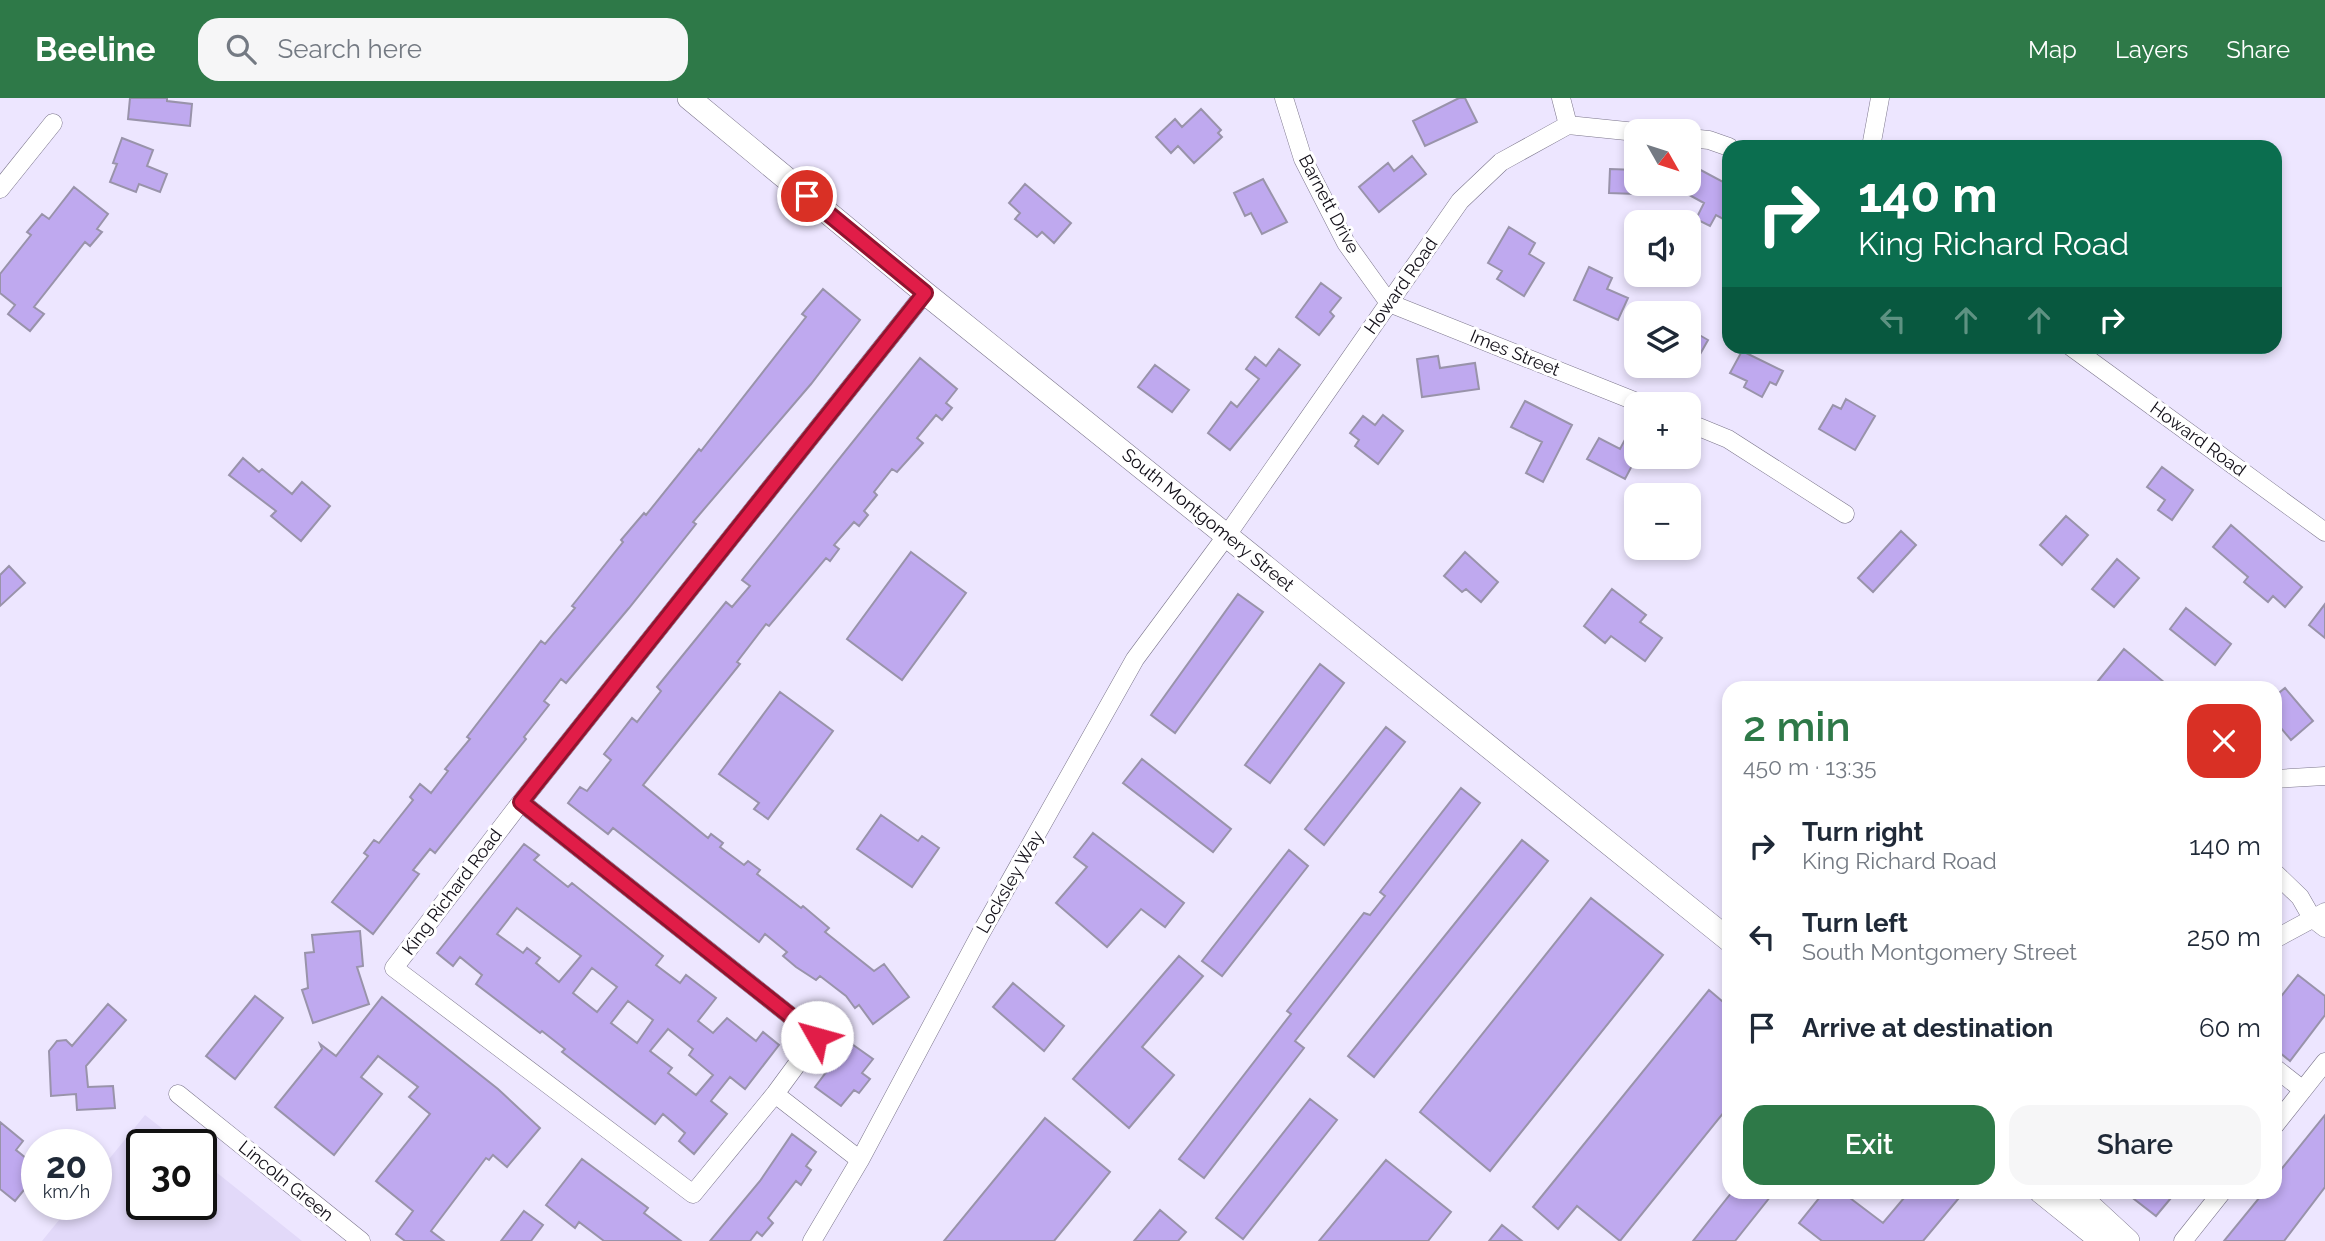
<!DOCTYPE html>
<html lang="en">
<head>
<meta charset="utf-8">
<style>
	body { margin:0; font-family:Raleway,sans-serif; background:#f6f6f7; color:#1f2937; height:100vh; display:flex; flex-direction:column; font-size:26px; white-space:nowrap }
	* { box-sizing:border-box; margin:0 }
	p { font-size:23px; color:#747a83 }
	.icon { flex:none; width:38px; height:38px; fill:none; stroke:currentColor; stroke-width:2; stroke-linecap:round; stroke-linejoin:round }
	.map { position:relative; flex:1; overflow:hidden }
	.details { position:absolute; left:1722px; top:583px; width:560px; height:518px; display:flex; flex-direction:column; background:#fff; border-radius:21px; box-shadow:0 4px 10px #0003 }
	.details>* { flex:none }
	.hud { position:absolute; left:1722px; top:42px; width:560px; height:214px; border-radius:21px; box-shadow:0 4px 10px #0003; background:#0b6e4f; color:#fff; overflow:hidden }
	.needle { width:46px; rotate:129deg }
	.buttons { position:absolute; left:1624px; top:21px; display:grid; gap:14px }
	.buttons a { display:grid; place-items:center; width:77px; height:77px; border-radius:14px; background:#fff; box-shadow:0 4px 10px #0003; font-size:35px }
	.speed { position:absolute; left:21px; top:1031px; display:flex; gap:14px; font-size:35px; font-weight:700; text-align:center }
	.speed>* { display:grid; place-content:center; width:91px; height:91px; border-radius:50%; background:#fff; box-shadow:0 4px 10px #0003; line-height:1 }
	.speed small { font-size:18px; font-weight:400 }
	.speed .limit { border:4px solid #111; border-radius:10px; background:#fff; color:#111 }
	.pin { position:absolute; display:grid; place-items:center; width:60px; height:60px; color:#fff; margin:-30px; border:4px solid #fff; border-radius:50%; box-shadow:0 2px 7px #0007 }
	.me { position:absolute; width:77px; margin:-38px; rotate:308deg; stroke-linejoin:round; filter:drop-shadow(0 0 5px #0008) }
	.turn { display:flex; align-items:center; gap:24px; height:147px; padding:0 21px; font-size:32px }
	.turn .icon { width:91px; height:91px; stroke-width:2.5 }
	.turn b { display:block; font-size:49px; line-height:60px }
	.lanes { display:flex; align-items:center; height:66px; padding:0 21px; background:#0003; justify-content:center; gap:35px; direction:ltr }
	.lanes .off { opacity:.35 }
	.round { display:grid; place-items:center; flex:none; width:74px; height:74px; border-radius:21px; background:#f6f6f7 }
	.summary { display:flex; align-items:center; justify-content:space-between; height:119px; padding:0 21px }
	h1 { font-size:42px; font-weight:600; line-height:52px; color:#2e7948 }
	.primary-button { display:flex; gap:14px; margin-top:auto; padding:14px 21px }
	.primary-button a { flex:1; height:80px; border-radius:21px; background:#2e7948; color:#fff; font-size:28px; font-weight:600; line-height:80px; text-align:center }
	.primary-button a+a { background:#f6f6f7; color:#1f2937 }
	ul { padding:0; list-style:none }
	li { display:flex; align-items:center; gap:21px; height:91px; padding:0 21px }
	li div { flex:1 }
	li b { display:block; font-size:26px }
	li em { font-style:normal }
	header { display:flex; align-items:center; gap:42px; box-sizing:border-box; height:98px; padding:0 35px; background:#2e7948; color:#fff }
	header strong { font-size:33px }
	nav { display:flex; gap:38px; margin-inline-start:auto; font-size:24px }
	.search { width:490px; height:63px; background:#f6f6f7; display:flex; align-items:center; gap:18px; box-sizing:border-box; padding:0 24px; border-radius:21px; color:#747a83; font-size:26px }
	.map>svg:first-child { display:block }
	.built { fill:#e2d9f9 }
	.building { fill:#bfa9ef; stroke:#9993aa; stroke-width:2; fill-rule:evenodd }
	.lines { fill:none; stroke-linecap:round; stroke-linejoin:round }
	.minor-casing { stroke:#7b758b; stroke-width:19 }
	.tertiary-casing { stroke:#7b758b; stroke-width:24 }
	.minor { stroke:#fff; stroke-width:18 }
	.tertiary { stroke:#fff; stroke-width:23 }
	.route-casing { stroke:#92132f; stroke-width:18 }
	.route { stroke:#e11d48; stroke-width:12 }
	.labels { text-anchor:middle; stroke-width:6; stroke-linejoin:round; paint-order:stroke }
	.street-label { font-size:18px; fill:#110e17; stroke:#fff }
</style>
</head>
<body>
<header>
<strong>Beeline</strong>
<div class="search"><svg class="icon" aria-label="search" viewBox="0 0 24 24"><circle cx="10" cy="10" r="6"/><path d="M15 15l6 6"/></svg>Search here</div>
<nav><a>Map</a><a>Layers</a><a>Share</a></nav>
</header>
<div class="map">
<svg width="2325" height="1143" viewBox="0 0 2325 1143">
	<rect width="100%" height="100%" fill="#ede6ff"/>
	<path class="built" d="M145 1017 182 1046H142V1106H201V1062L302 1143H42L72 1106H96V1077Z"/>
	<path class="building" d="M130 0H167V3L192 6 190 28 128 21Z
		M1459 0H1465L1477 24 1425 48 1413 23Z
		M1201 11 1221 32 1218 35 1222 39 1194 65 1178 48 1171 55 1156 39 1175 21 1182 29Z
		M122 40 153 52 147 68 167 76 160 94 139 86 136 94 110 84 117 66 113 65Z
		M1412 58 1426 76 1379 114 1359 89 1388 65 1394 73Z
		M1695 69 1729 87V124L1716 117 1710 128 1696 121 1704 105 1682 93Z
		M1610 71 1636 72V96L1609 95Z
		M1263 81 1287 124 1262 136 1251 115 1245 118 1234 95Z
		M1025 86 1071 125 1054 145 1042 134 1037 139 1015 121 1020 115 1009 105Z
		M74 89 108 116 97 131 102 134 90 148 85 144 34 209 44 216 30 233 8 216 15 207 0 195V176L31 137 27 134 42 116 49 121Z
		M1509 129 1535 145 1529 156 1544 165 1524 198 1497 181 1502 173 1488 165Z
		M1589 169 1612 180 1607 191 1628 200 1618 222 1574 202Z
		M1321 185 1341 200 1330 214 1334 218 1319 237 1296 219Z
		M823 191 860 222 811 286 693 424 696 426 629 510 566 585 561 581 544 603 549 607 524 639 526 641 435 755 430 751 413 772 419 776 373 836 332 804 368 758 364 755 374 742 379 745 413 702 410 699 420 686 431 695 448 673 445 671 470 641 467 639 541 543 545 546 575 510 572 508 623 444 621 442 644 415 646 417 699 351 701 353 806 219 802 216Z
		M1689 231 1708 242 1689 276Z
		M1279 251 1300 267 1230 352 1208 335 1231 304 1237 309 1259 281 1246 271 1255 259 1266 268Z
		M1742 253 1783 273 1776 287 1770 284 1762 299 1744 289 1747 283 1730 275Z
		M1438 258 1440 270 1475 265 1479 291 1422 299 1417 261Z
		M920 260 957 291 946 305 952 310 942 322 936 317 917 340 923 345 897 374 892 371 874 394 877 397 864 413 868 417 859 428 854 424 834 447 839 451 830 463 826 460 769 528 766 526 737 564 740 566 643 687 708 740 711 736 723 745 720 749 744 767 748 763 760 772 757 776 801 810 803 808 829 830 825 834 874 873 884 866 909 899 873 926 859 907 855 910 846 898 820 878 816 882 796 869 783 858 787 854 765 836 759 844 613 730 608 736 568 705 580 689 587 693 611 662 604 656 632 620 637 624 661 593 657 589 726 504 732 509 750 488 742 482Z
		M1155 267 1189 292 1172 314 1138 289Z
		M1846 301 1875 318 1855 352 1819 331 1833 307 1841 311Z
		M1525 303 1572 327 1543 384 1526 375 1542 344 1511 329Z
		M1383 317 1403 333 1378 366 1355 348 1359 342 1350 335 1363 318 1375 327Z
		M1636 321V360L1625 381 1587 361 1599 340 1620 351Z
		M243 360 259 374 262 371 292 396 302 384 330 408 301 443 271 418 276 413 229 377Z
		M2162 369 2193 392 2172 422 2158 412 2165 402 2147 389Z
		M2066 418 2088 437 2062 467 2040 447Z
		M2231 427 2302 489 2285 509 2273 498 2268 504 2244 484 2248 479 2213 449Z
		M1901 433 1916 447 1873 494 1858 480Z
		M911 454 966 495 902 582 847 541Z
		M1465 454 1498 484 1481 504 1466 491 1462 494 1444 478Z
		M2117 461 2139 480 2114 509 2092 491Z
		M9 468 25 485 0 508V477Z
		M1612 491 1646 517 1640 524 1662 540 1645 563 1611 538 1605 545 1584 528Z
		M1238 496 1263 514 1175 635 1151 617Z
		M2325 506V540L2309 527Z
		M2186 510 2231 546 2215 567 2170 531Z
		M2124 551 2171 590H2106L2098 583Z
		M1320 566 1344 585 1270 685 1245 667Z
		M2285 590 2313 623 2291 642 2275 623V598Z
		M780 594 833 633 768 721 754 711 759 705 719 676Z
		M1386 629 1405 644 1324 747 1305 731Z
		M1142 661 1231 731 1213 754 1123 685Z
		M1461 690 1480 705 1295 943 1304 950 1204 1080 1179 1061 1291 916 1287 913 1364 815 1370 817 1385 798 1380 794Z
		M881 717 918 743 922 738 939 750 912 789 857 751Z
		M1093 735 1184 805 1165 829 1141 811 1107 849 1056 805 1087 769 1074 759Z
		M1522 742 1548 763 1374 979 1348 958Z
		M524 746 539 757 534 762 568 789 572 785 663 858 656 867 680 885 686 877 716 900 698 923 713 935 727 920 756 943 763 934 779 947 745 991 730 979 711 1003 727 1016 694 1056 679 1043 685 1035 663 1016 655 1026 562 954 565 951 542 933 540 935 476 886 482 877 460 859 453 868 437 855ZM517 810 581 858 559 884 536 865 540 860 527 850 523 855 497 836ZM592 870 617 889 597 914 573 895ZM628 903 653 922 637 945 611 925ZM668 931 693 951 689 957 713 977 696 997 668 975 672 970 650 953Z
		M1289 752 1308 768 1222 878 1202 863Z
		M1591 800 1663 857 1490 1073 1420 1014Z
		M360 833 363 868 357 869 369 906 313 925 302 892 308 890 305 855 314 854 312 837Z
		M1179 858 1203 878 1142 949 1174 977 1129 1030 1073 981Z
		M2298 877 2325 898V917L2290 963 2275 951V906Z
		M1013 885 1064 928 1044 953 993 909Z
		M1709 892 1729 909V1008L1620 1143 1577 1108 1558 1131 1533 1109Z
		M255 898 283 920 235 981 206 958Z
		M382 899 498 991 540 1030 507 1069 493 1057 489 1062 486 1060 431 1133 444 1143H405L396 1136 413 1113 376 1083 430 1016 409 999 418 989 378 958 361 979 382 996 334 1057 275 1009 322 951 320 946 336 958Z
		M108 906 126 922 86 968 88 989 113 988 115 1010 77 1012 76 996 51 998 49 953 57 943 66 942 72 948Z
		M849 944 873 961 862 975 870 981 859 995 854 992 841 1008 815 989Z
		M1310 1001 1337 1022 1243 1141 1216 1120Z
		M2325 1017V1089L2284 1143H2224L2264 1094H2275V1079Z
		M1045 1020 1110 1074 1054 1143H944Z
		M0 1024 23 1043 16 1052 37 1069V1076L15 1103 0 1091Z
		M792 1036 816 1054 806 1068 811 1072 801 1087 796 1083 768 1120 773 1125 762 1138 757 1134 750 1143H710L760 1083Z
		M582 1061 648 1110 644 1115 681 1143H604L579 1124 575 1130 546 1107Z
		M1386 1062 1451 1114 1428 1143H1319Z
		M1732 1094H1774L1735 1143H1693Z
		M1824 1094H1842L1883 1125 1909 1094H1964L1923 1143H1822L1799 1125Z
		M2125 1094H2176L2156 1118Z
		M1160 1112 1186 1134 1178 1143H1134Z
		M524 1113 543 1127 531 1143H501Z
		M1502 1127 1522 1143H1489Z"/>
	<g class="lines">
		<g class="minor-casing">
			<path id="minor" d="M1284 0 1303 61 1346 145 1389 205 1642 306
				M1561 0 1568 27
				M1689 40 1709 42 1729 49
				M1871 49 1880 0
				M0 91 53 25
				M2070 248 2325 434
				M1689 325 1728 341 1845 416
				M2275 681 2325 678
				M521 704 817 939 775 996 693 1096 394 870 521 704 925 195
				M2275 775 2300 799 2312 820 2325 830
				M2275 841 2325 814
				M2275 970 2303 992
				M178 996 361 1143
				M775 996 860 1062
				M2275 1027 2325 964
				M812 1143 860 1062 982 833 1135 561 1227 437 1460 103 1501 64 1568 27 1636 34
				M2183 1143 2222 1094"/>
		</g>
		<g class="tertiary-casing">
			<path id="tertiary" d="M689 0 925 195 1729 842
				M2041 1094 2102 1143
				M2075 1094 2128 1143"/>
		</g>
		<use href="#minor" class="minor"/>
		<use href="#tertiary" class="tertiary"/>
	</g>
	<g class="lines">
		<g class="route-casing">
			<path id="route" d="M807 98 925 195 521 704 817 939"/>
		</g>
		<use href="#route" class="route"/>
	</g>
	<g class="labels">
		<g class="street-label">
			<text transform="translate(1329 106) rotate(62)" y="6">Barnett Drive</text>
			<text transform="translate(1401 188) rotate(-55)" y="6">Howard Road</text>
			<text transform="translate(1515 255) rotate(22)" y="6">Imes Street</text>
			<text transform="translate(2198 341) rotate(36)" y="6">Howard Road</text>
			<text transform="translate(1208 422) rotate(39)" y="6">South Montgomery Street</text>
			<text transform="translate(1010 784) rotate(-60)" y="6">Locksley Way</text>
			<text transform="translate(452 794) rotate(-53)" y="6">King Richard Road</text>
			<text transform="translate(286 1083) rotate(39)" y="6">Lincoln Green</text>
		</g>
	</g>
</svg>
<div class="buttons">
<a><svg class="needle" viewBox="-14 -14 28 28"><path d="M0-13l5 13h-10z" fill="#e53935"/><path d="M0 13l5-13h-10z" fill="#747a83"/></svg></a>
<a><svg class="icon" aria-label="sound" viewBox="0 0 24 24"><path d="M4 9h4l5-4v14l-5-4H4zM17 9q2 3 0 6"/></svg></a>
<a><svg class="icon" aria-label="layers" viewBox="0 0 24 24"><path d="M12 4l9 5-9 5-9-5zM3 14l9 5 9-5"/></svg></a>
<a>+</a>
<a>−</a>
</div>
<div class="speed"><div>20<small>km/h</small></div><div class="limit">30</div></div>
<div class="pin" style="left:807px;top:98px;background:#d93025"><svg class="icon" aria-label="arrive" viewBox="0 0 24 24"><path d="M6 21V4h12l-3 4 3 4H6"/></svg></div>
<svg class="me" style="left:817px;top:939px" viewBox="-20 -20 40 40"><circle r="19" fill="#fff"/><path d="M0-13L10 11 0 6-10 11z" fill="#e11d48"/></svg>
<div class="hud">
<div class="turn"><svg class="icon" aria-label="right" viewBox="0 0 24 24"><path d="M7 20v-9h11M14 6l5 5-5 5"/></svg><div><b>140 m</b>King Richard Road</div></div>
<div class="lanes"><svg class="icon off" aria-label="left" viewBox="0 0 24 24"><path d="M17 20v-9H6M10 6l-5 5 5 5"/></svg><svg class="icon off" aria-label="ahead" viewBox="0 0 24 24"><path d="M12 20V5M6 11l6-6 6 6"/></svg><svg class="icon off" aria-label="ahead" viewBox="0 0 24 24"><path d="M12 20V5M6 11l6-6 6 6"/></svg><svg class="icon" aria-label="right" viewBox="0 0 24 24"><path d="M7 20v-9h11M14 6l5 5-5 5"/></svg></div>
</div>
<section class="details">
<div class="summary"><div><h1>2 min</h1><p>450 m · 13:35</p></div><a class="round" style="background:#d93025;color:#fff"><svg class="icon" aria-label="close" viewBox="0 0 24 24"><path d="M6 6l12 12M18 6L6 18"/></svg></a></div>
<ul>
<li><svg class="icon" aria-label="right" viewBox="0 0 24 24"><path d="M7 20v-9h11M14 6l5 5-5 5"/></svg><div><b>Turn right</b><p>King Richard Road</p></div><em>140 m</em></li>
<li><svg class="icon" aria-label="left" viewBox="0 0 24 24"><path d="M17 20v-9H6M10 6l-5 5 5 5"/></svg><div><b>Turn left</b><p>South Montgomery Street</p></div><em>250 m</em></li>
<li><svg class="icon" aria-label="arrive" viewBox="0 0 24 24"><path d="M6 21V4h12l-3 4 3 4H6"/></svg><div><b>Arrive at destination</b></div><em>60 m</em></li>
</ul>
<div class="primary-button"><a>Exit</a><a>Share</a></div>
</section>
</div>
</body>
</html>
